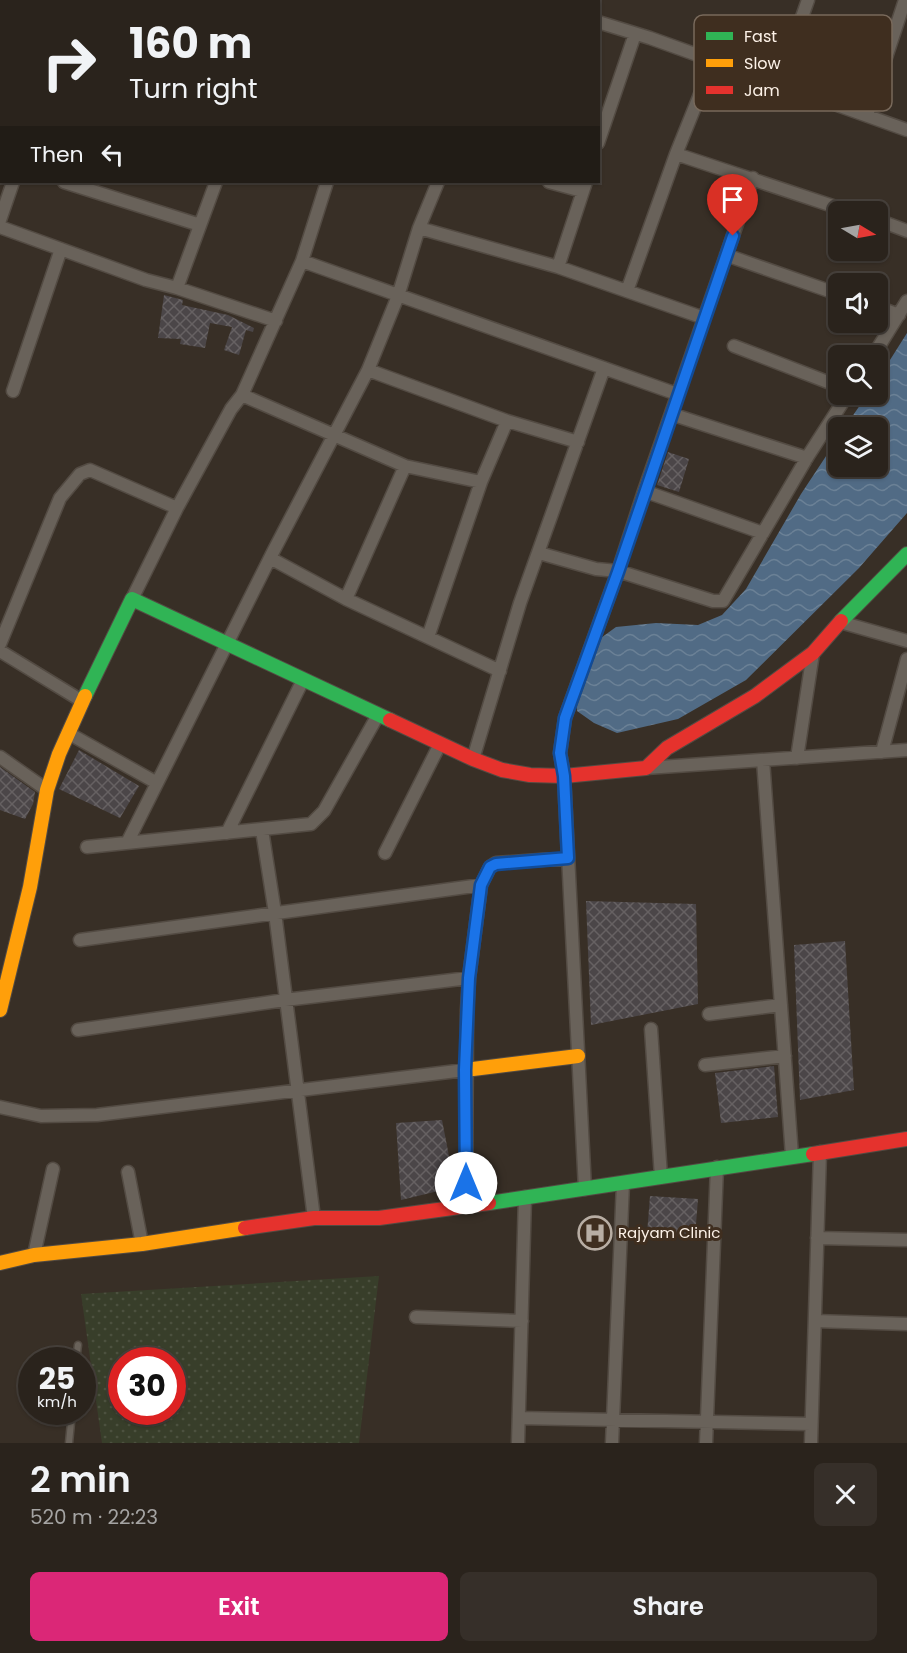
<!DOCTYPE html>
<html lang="en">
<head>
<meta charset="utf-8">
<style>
	body { margin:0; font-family:Poppins,sans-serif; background:#362f29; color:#f1f3f6; height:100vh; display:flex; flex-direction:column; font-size:22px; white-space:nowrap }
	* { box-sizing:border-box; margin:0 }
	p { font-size:20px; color:#a5a4a3 }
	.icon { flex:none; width:33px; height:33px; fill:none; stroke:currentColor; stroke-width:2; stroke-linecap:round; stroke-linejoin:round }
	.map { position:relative; height:1443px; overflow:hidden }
	.drawer { display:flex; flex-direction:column; background:#2a231c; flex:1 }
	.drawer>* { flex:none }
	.guide { position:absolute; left:0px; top:0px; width:600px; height:183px; box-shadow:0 2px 4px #0004,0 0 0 2px #46403b; background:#2a231c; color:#f1f3f6; overflow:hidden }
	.needle { width:39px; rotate:100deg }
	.fabs { position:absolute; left:828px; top:201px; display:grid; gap:12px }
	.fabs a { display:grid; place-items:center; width:60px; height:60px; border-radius:9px; background:#2a231c; box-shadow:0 2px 4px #0004,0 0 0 2px #46403b; font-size:30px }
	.speed { position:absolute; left:18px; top:1347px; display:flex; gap:12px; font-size:30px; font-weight:700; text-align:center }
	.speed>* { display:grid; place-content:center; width:78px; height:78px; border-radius:50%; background:#2a231c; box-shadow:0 2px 4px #0004,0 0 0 2px #46403b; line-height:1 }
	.speed small { font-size:15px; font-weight:400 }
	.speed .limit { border:9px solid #d22; background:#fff; color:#111 }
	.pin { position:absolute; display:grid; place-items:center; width:51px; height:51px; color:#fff; margin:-62px -26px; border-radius:50% 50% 50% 0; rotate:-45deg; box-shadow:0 0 6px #0007 }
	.pin .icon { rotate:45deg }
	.me { position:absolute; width:66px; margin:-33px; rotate:0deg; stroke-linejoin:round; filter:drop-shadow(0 0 4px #0008) }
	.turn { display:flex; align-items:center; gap:21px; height:126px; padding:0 30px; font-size:27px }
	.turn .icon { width:78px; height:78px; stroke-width:2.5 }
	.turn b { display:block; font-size:42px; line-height:51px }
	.then { display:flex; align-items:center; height:57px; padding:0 30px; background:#0003; gap:12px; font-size:22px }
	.round { display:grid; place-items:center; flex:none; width:63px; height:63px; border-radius:9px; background:#362f29 }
	.headline { display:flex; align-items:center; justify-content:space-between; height:102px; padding:0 30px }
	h1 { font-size:36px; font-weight:600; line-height:45px }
	.button { display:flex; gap:12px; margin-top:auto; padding:12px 30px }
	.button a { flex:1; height:69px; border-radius:9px; background:#db2777; color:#fff; font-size:24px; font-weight:600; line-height:69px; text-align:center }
	.button a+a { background:#362f29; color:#f1f3f6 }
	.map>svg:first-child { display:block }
	.grass { fill:url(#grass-dots); fill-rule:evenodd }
	.water { fill:url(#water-waves) }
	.building { fill:url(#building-cross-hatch) }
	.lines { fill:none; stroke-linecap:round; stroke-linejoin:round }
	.lane-casing { stroke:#534b43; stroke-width:9 }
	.street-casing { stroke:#534b43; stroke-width:15 }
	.fast-casing { stroke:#534b43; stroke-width:16 }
	.slow-casing { stroke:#534b43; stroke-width:16 }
	.jam-casing { stroke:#534b43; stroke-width:16 }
	.lane { stroke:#69625a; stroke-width:6 }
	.street { stroke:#69625a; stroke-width:12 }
	.fast { stroke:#30b455; stroke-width:14 }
	.slow { stroke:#ff9f0a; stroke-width:14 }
	.jam { stroke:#e5322d; stroke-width:14 }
	.route-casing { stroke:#114b97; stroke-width:15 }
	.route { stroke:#1a73e8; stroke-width:10 }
	.labels { text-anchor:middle; stroke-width:6; stroke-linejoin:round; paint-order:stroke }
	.poi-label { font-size:15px; fill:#fdf2e8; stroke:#3f2e1f; text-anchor:start }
	.key { fill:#3f2e1f; stroke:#78695b; stroke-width:1.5 }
	.key-label { font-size:16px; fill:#fdf2e8 }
</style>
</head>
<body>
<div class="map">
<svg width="907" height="1443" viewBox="0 0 907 1443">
	<defs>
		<pattern id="grass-dots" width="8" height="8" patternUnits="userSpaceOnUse" patternTransform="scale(1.5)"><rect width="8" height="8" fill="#383e2a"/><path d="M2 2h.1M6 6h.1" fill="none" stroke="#4c513f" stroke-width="1.8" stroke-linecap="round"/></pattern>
		<pattern id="water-waves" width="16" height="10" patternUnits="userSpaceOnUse" patternTransform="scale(1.5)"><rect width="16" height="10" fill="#516b85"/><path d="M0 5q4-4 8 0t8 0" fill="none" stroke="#6b8196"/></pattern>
		<pattern id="building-cross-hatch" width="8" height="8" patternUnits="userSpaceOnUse" patternTransform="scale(1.5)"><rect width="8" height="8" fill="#4b4648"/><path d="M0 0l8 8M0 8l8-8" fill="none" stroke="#666162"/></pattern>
	</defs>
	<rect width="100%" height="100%" fill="#382f26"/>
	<path class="grass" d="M379 1276 359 1443H102L81 1294ZM122 1360H172V1412H122Z"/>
	<path class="water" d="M310 0H521L308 1Z
		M907 333V513L859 568 746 680 678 719 617 733 594 723 577 711 576 692 594 643 616 627 656 623 698 625 722 615 746 589 801 494 838 438V466H878V428L845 427 867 395 878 394V379Z"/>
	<path class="building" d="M164 295 183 300 182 305 228 315 254 328 253 332 246 330 239 355 224 350 232 327 210 323 205 348 180 344 181 339 158 338Z
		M668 452 689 459 679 492 657 485Z
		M79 750 139 786 120 818 59 789Z
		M0 767 35 792 33 804 25 819 0 810Z
		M586 901 696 904 698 1004 591 1025Z
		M845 941 854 1090 800 1100 794 945Z
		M774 1066 778 1117 721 1123 715 1073Z
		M442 1120 455 1187 401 1200 396 1123Z
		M650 1196 698 1199 695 1237 647 1234Z
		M581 1221 607 1223 605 1242 580 1240Z"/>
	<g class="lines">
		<g class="lane-casing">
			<path id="lane" d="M76 1360 78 1345
				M69 1443 72 1412"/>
		</g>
		<g class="street-casing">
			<path id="street" d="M138 2V0
				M206 2V0
				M598 22 650 38 907 130
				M0 27H2
				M778 85 808 0
				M0 96 2 97
				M867 115 905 0
				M598 143 635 34
				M676 154 851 212
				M0 162H2
				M64 182 200 225
				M549 182 582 191
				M0 220 13 182
				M878 220 907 231
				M0 227 146 280 177 288 276 321
				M419 228 558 267 704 318
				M726 255 838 294
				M302 261 677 394
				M558 267 586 182
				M177 288 216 182
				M627 291 676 154 713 62
				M878 307 899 315
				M734 346 838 386
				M873 356 907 301
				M368 370 507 421 578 442
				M13 391 61 249
				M242 395 405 466 481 482
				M671 414 807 458
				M644 491 763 533
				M539 553 596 569 618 571 713 601H723L808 456 848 394
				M270 558 346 599 500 671
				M132 599 177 508 231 409 242 395 302 261 327 182
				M346 599 405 466
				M840 622 907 641
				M428 637 481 482 507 421
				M0 644 60 498 80 474 90 470 177 508
				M0 651 82 701
				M68 733 157 783
				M882 752 907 659
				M0 757 47 790
				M797 758 813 653
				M473 759 520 603 604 368
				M763 760 792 1156
				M646 768 907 750
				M262 830 275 913 314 1218
				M227 833 303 680
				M127 843 273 552 368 370 398 296 419 228 438 182
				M87 847 311 824 324 811 378 715
				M385 853 440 744
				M80 940 481 885
				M709 1014 781 1005
				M651 1029 661 1177
				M78 1030 285 1000 469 978
				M705 1065 785 1056
				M0 1107 41 1116 97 1115 465 1070
				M128 1172 142 1244
				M585 1189 564 776 560 753 565 718 571 701 618 571 644 491 753 178
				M466 1206 467 1010 469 978 481 885 490 867 496 863 568 858
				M817 1238 907 1240
				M34 1255 53 1169
				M416 1317 522 1321
				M815 1321 907 1324
				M519 1418 811 1424
				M518 1443 525 1197
				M612 1443 623 1183
				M706 1443 717 1167
				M811 1443 820 1152"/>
		</g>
		<g class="fast-casing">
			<path id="fast" d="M841 621 907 554
				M85 696 132 599 390 720
				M489 1203 813 1154"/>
		</g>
		<g class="slow-casing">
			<path id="slow" d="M0 1010 30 887 47 790 59 754 85 696
				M465 1070 578 1056
				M0 1263 34 1255 142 1244 245 1228"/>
		</g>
		<g class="jam-casing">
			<path id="jam" d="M390 720 473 759 502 770 530 775 564 776 646 768 667 748 755 696 813 653 841 621
				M813 1154 907 1139
				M245 1228 314 1218H379L489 1203"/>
		</g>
		<use href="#lane" class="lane"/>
		<use href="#street" class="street"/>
		<use href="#fast" class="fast"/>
		<use href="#slow" class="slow"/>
		<use href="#jam" class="jam"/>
	</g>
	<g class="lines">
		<g class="route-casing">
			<path id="route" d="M466 1183 465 1070 469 978 481 885 490 867 496 864 568 858 564 776 560 753 565 718 618 572 733 236"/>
		</g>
		<use href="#route" class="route"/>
	</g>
	<defs>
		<g id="hospital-ring" transform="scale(1.725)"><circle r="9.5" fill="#3f2e1f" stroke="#b8aea4" stroke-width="1.5"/><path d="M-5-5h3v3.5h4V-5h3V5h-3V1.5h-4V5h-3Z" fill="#b8aea4"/></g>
	</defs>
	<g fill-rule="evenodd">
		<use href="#hospital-ring" x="595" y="1233"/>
	</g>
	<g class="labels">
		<g class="poi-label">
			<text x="618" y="1238">Rajyam Clinic</text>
		</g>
	</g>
	<rect x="694" y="15" width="198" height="96" rx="9" class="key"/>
	<rect x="706" y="32" width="27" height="8" fill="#30b455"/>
	<rect x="706" y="59" width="27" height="8" fill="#ff9f0a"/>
	<rect x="706" y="86" width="27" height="8" fill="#e5322d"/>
	<g class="key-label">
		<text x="744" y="42">Fast</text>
		<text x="744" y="69">Slow</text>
		<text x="744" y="96">Jam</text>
	</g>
</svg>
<div class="fabs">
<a><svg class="needle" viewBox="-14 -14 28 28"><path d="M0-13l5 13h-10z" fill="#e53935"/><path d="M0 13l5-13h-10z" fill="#a5a4a3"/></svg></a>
<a><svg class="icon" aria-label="sound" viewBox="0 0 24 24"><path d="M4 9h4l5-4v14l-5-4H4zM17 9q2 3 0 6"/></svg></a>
<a><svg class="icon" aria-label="search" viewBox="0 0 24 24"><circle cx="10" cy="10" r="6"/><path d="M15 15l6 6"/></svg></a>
<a><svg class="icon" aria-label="layers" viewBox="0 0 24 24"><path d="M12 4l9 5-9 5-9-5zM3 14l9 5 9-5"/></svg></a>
</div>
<div class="speed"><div>25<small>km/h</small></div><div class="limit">30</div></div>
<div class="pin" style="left:733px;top:236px;background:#d93025"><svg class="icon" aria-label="arrive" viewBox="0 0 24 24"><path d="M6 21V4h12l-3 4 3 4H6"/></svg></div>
<svg class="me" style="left:466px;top:1183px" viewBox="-20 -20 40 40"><circle r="19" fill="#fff"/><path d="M0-13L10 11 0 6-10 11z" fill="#1a73e8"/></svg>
<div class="guide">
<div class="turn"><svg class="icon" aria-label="right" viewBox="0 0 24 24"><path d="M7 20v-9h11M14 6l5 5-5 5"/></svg><div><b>160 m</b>Turn right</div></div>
<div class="then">Then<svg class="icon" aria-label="left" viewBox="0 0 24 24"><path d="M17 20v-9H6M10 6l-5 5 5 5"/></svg></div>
</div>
</div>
<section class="drawer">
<div class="headline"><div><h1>2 min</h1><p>520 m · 22:23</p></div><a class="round"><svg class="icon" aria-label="close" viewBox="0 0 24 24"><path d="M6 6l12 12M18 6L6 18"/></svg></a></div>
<div class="button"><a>Exit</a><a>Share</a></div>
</section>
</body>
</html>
